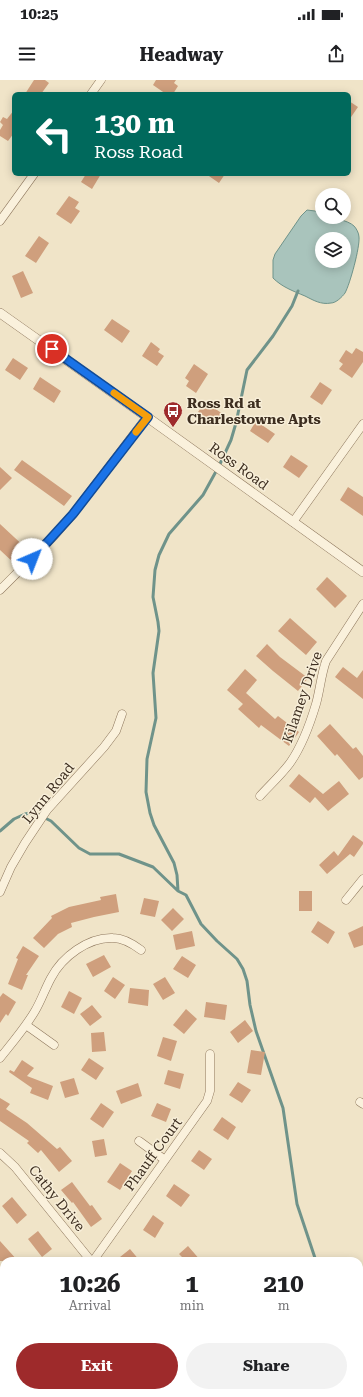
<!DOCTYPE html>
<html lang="en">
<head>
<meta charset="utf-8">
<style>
	body { margin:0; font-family:"Roboto Serif",serif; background:#f2f2f2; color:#202124; height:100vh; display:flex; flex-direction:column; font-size:15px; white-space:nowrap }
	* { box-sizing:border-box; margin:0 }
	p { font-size:13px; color:#757577 }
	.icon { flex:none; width:22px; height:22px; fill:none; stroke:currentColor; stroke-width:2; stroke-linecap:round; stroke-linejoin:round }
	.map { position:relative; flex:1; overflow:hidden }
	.side { position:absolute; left:0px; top:1177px; width:363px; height:140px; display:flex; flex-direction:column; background:#fff; border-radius:12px 12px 0 0; box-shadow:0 2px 10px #0003 }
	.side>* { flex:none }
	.hud { position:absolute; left:12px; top:12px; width:339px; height:84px; border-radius:6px; box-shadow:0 2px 10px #0003; background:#00695c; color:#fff; overflow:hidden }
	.buttons { position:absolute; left:315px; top:108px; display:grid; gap:8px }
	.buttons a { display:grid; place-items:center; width:36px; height:36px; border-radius:50%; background:#fff; box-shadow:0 2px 10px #0003; font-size:20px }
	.pin { position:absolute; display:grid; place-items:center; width:34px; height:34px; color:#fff; margin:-17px; border:2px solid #fff; border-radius:50%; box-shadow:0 1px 4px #0007 }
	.me { position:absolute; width:44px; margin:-22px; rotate:44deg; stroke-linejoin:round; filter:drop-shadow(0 0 3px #0008) }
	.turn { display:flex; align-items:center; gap:14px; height:84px; padding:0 16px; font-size:18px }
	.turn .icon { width:52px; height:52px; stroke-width:2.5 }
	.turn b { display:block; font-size:28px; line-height:34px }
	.eta { display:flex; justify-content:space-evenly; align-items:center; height:68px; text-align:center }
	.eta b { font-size:24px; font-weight:700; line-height:28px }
	.button { display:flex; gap:8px; margin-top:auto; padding:8px 16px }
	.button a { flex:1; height:46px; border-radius:24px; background:#9e2a2b; color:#fff; font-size:16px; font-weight:700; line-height:46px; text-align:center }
	.button a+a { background:#f2f2f2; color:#202124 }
	.status { display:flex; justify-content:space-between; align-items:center; height:28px; padding:0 20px; background:#fff; direction:ltr }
	.status svg { height:11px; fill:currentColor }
	header { display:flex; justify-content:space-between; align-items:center; height:52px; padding:0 16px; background:#fff; font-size:18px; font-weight:700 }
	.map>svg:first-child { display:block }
	.water { fill:#a9c4bc; stroke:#6f938a; fill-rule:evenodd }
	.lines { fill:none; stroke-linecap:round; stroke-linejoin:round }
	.stream { stroke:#6f938a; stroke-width:3 }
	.building { fill:#cf9f7d }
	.minor-casing { stroke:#8d765c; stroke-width:9 }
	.tertiary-casing { stroke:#8d765c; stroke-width:10 }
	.minor { stroke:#faf1dc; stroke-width:8 }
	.tertiary { stroke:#faf1dc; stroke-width:9 }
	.route-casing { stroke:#114b97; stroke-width:10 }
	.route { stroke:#1a73e8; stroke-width:7 }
	.slow { stroke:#f59e0b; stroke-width:7 }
	.labels { text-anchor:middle; stroke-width:3; stroke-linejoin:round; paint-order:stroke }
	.poi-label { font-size:14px; font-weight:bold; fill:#3d2e20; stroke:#f7eed8; text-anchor:start }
	.street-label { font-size:14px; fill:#3d2e20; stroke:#f7eed8 }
</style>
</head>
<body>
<div class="status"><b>10:25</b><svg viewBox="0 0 49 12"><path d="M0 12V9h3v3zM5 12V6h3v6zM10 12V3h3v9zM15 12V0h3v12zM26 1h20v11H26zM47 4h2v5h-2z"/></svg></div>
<header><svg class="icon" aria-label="menu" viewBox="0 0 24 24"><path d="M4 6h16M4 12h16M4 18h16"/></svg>Headway<svg class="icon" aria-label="share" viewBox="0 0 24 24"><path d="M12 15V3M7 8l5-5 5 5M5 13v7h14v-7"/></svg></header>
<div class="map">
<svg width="363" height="1317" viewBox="0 0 363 1317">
	<rect width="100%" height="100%" fill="#f0e4c8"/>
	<path class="water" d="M307 130 315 131 322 134V137C330 137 348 140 354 146 356 148 359 153 359 157 360 167 350 204 345 213 342 217 336 223 331 223 321 225 313 220 305 216 293 211 282 207 273 198V180L275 174 301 136ZM322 159H344V181H322Z"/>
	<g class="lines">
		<path class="stream" d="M0 751 14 739 25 734 30 733 39 735 51 741 79 768 90 774H119L153 787 178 811 186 815 201 844 217 861 237 879 243 889 247 901 250 925 256 951 283 1028 297 1124 316 1181
			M178 811 177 795 174 783 154 745 150 733 146 712 147 679 156 638 153 593 159 551 158 542 153 517 155 490 159 475 169 454 203 415 219 386 231 360 236 343 247 290 273 256 292 226 298 211
			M359 1265 363 1269"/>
	</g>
	<path class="building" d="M34 0H45L49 3 41 14H25Z
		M156 0H176L174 3 178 6 173 14H166L153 5Z
		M349 21 358 27 349 40Z
		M14 30V53L8 61 0 56V50L3 45 0 42 3 37 7 39Z
		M86 94H101L92 109 81 102Z
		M206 94H225L219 103Z
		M69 116 79 122 75 128 80 131 71 144 56 134Z
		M39 156 49 163 36 183 25 176Z
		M23 191 33 213 21 218 12 196Z
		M112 239 130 251 122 263 104 250Z
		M151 262 160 269 158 272 164 276 157 286 142 276Z
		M356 268 363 272V282L352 298 339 289 343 284 339 281 346 270 352 274Z
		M13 278 28 288 20 300 5 290Z
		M194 284 208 294 196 313 186 306 189 301 185 298Z
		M40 297 61 311 54 323 33 309Z
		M320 302 332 310 322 325 310 317Z
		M205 322 223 334 216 344 198 332Z
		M256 341 275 354 268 363 250 351Z
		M291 375 308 386 299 398 283 387Z
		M22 380 72 416 64 426 14 390Z
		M0 387 12 398 0 410Z
		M348 407 363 417V436L340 420Z
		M0 444 28 470 15 484 0 470Z
		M327 497 347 516 335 528 316 509Z
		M290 538 317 562 306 575 278 551Z
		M267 564 280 577 308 598 298 611 273 591 256 576Z
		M343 587 357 598 363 590V619L335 597Z
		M245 589 257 600 246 613 275 639 278 636 299 652 289 666 261 645 259 648 238 629 243 624 227 610Z
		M330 644 353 669 356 667 363 676V697L359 700 337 674 335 676 317 656Z
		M299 694 323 714 339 701 349 714 328 731 315 717 310 723 289 706Z
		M353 755 363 762V764L354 777 350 774 327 794 319 785 334 771 338 776Z
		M299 811H312V831H299Z
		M116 814 119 832 94 837 71 843 72 847 58 854 44 868 33 858 52 838 51 836 69 827 101 820 100 817Z
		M144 818 159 821 155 837 140 834Z
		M173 828 184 839 172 851 161 840Z
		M318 841 335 852 328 864 311 852Z
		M363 846V865L354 868 348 853Z
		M192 851 195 866 176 870 173 855Z
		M23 866 39 876 26 895H28L22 910 8 904 18 879 16 878Z
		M104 875 111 887 93 897 86 884Z
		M182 876 196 885 188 898 173 889Z
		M113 897 125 905 115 919 104 911Z
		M165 897 175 913 163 920 153 904Z
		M130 908 149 910 148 926 128 923Z
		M69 911 82 918 74 934 61 927Z
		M3 913 16 922 8 936 6 934 0 943V917Z
		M206 922 227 925 225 940 204 937Z
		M92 925 102 937 90 946 80 934Z
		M186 929 197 939 184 954 173 945Z
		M245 940 253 951 238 963 230 952Z
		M104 952 106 971 92 972 91 953Z
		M163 957 177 961 171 981 157 976Z
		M251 970 265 972 261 995 247 993Z
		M89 978 104 988 96 1000 81 990Z
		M22 980 34 988 27 996 53 1006 48 1020 30 1013 32 1008 9 992 10 990 14 992Z
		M168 990 184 994 180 1009 164 1004Z
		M74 998 79 1014 65 1018 60 1002Z
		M238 1002 251 1010 242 1023 229 1015Z
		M138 1003 142 1016 121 1024 116 1011Z
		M0 1018 10 1024 6 1029 27 1043 57 1069 60 1067 72 1081 59 1092 41 1070 38 1073 27 1063 29 1061 0 1041Z
		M101 1023 114 1032 103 1048 90 1039Z
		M157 1023 171 1029 166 1042 151 1036Z
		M222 1037 236 1047 228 1060 213 1050Z
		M104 1059 107 1075 95 1077 92 1061Z
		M199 1070 212 1079 204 1090 191 1081Z
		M120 1083 132 1091 120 1110 107 1102Z
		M72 1102 90 1126 92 1125 102 1139 91 1147 73 1122 72 1123 61 1110Z
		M174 1104 190 1115 181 1127 166 1116Z
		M12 1117 27 1135 17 1144 2 1126Z
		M153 1135 164 1143 155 1158 143 1150Z
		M38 1151 52 1169 42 1177 28 1159Z
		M0 1161 18 1181H0Z
		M188 1166 201 1181H186L179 1174Z
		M130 1169 140 1181H115Z"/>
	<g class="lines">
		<g class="minor-casing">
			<path id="minor" d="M91 14 101 0
				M0 141 34 94
				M293 442 363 344
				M0 510 52 458 73 434 147 337
				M260 716C270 705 281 695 290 683 302 666 310 644 316 624 320 610 321 595 326 581L363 524
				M0 812 11 787 25 763 47 730 104 667 116 651 122 634
				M346 820 363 799
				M26 945 54 965
				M0 978C12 963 25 948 35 931 41 921 45 909 51 898 62 877 88 857 113 858 123 858 133 864 141 870
				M360 1022 363 1024
				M139 1061 165 1080
				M0 1073 15 1087 91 1181
				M93 1181 207 1021 210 1011V974
				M201 1313 204 1317"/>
		</g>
		<g class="tertiary-casing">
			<path id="tertiary" d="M0 233 147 337 363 492"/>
		</g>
		<use href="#minor" class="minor"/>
		<use href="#tertiary" class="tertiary"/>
	</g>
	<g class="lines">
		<g class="route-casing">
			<path id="route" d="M32 479 73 434 148 337 52 269"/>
		</g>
		<use href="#route" class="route"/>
		<path class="slow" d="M114 313 148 337 136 352"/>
	</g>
	<defs>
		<g id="bus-pin" transform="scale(1)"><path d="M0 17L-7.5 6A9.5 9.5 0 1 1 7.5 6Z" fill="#9e2a2b" stroke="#f7eed8"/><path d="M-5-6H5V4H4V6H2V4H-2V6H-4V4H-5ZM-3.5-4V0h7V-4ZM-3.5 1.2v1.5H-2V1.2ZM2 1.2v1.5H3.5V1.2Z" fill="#fff"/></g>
	</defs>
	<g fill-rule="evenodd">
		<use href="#bus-pin" x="173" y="331"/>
	</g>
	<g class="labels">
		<g class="poi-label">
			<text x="187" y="328">Ross Rd at<tspan x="187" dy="16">Charlestowne Apts</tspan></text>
		</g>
		<g class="street-label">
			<text transform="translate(239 386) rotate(36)" y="5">Ross Road</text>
			<text transform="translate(302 617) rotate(-71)" y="5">Kilamey Drive</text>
			<text transform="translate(48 713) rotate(-51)" y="5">Lynn Road</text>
			<text transform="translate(153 1074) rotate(-54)" y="5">Phauff Court</text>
			<text transform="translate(57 1118) rotate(51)" y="5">Cathy Drive</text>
		</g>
	</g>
</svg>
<div class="buttons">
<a><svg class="icon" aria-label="search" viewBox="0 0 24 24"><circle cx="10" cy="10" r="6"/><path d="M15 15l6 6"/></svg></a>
<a><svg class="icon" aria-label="layers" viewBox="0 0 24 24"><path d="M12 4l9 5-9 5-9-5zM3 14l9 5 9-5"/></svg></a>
</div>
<div class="pin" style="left:52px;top:269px;background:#d93025"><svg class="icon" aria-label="arrive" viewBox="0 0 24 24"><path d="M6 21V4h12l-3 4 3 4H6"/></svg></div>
<svg class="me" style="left:32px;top:479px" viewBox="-20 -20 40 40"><circle r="19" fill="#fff"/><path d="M0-13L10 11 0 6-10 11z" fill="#1a73e8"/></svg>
<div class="hud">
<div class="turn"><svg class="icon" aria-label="left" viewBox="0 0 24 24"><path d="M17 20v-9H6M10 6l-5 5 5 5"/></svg><div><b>130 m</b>Ross Road</div></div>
</div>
<section class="side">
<div class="eta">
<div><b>10:26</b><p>Arrival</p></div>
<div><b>1</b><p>min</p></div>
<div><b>210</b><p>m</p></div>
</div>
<div class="button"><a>Exit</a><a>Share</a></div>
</section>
</div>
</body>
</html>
